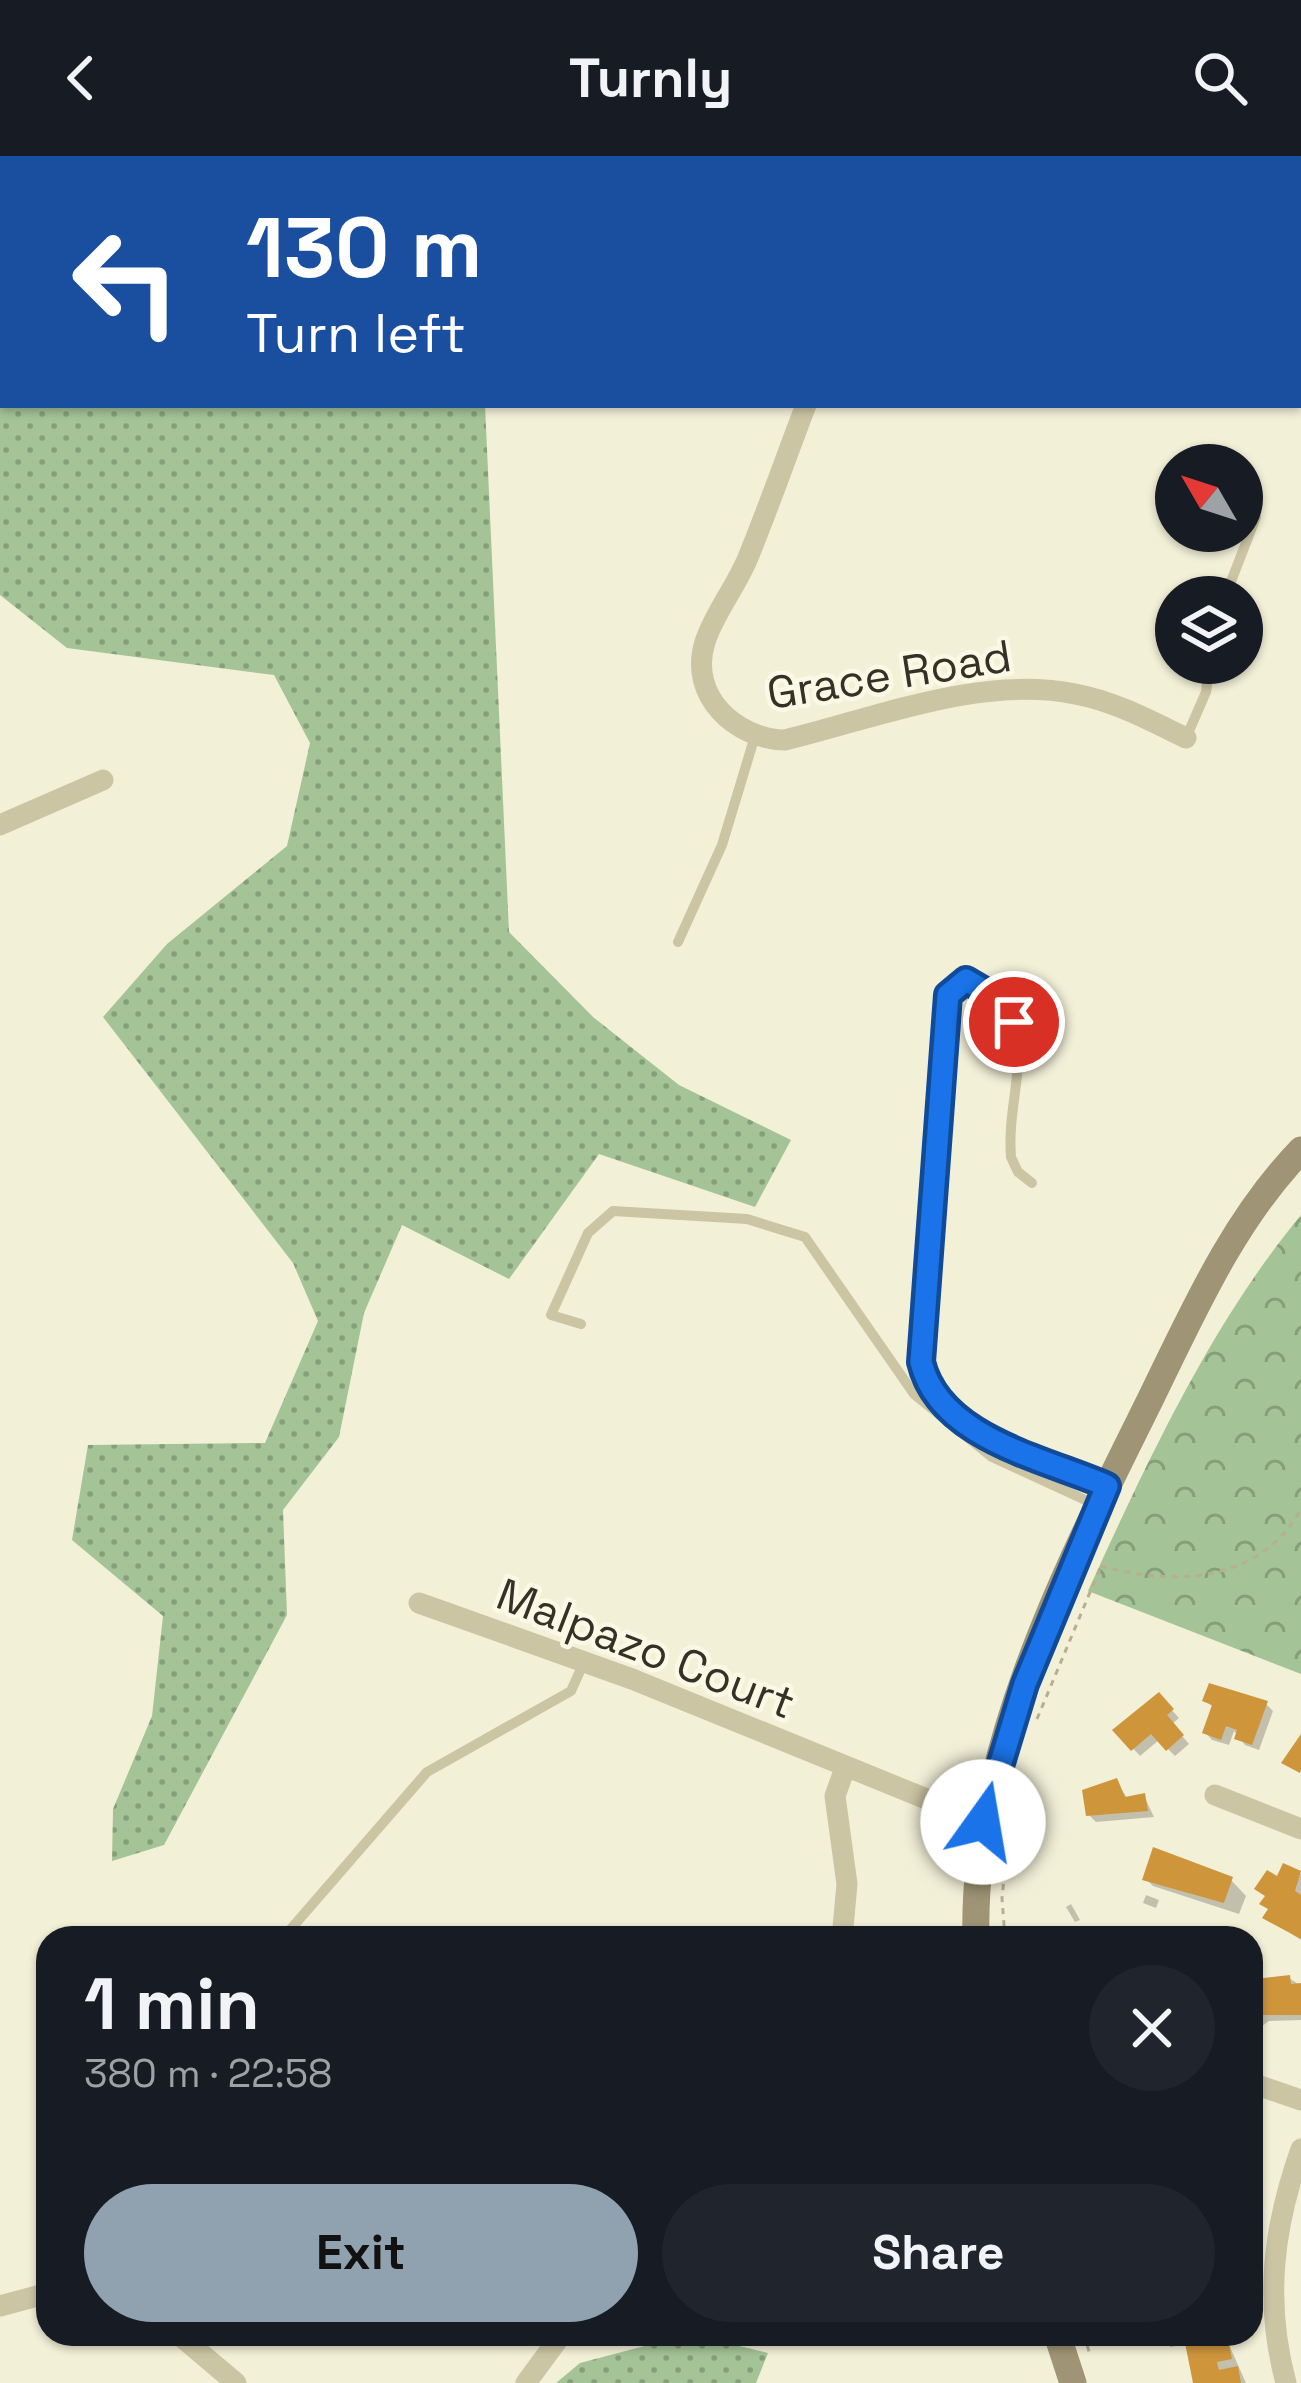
<!DOCTYPE html>
<html lang="en">
<head>
<meta charset="utf-8">
<style>
	body { margin:0; font-family:"Space Grotesk",sans-serif; background:#20242c; color:#f1f3f6; height:100vh; display:flex; flex-direction:column; font-size:45px; white-space:nowrap }
	* { box-sizing:border-box; margin:0 }
	p { font-size:39px; color:#9ea1a6 }
	.icon { flex:none; width:66px; height:66px; fill:none; stroke:currentColor; stroke-width:2; stroke-linecap:round; stroke-linejoin:round }
	.map { position:relative; flex:1; overflow:hidden }
	.details { position:absolute; left:36px; top:1770px; width:1227px; height:420px; display:flex; flex-direction:column; background:#171b24; border-radius:36px; box-shadow:0 3px 9px #0004 }
	.details>* { flex:none }
	.guide { position:absolute; left:0px; top:0px; width:1302px; height:252px; box-shadow:0 3px 9px #0004; background:#1a4fa0; color:#fff; overflow:hidden }
	.needle { width:78px; rotate:309deg }
	.buttons { position:absolute; left:1155px; top:288px; display:grid; gap:24px }
	.buttons a { display:grid; place-items:center; width:108px; height:108px; border-radius:50%; background:#171b24; box-shadow:0 3px 9px #0004; font-size:60px }
	.pin { position:absolute; display:grid; place-items:center; width:102px; height:102px; color:#fff; margin:-51px; border:6px solid #fff; border-radius:50%; box-shadow:0 3px 12px #0007 }
	.me { position:absolute; width:132px; margin:-66px; rotate:13deg; stroke-linejoin:round; filter:drop-shadow(0 0 9px #0008) }
	.turn { display:flex; align-items:center; gap:42px; height:252px; padding:0 48px; font-size:54px }
	.turn .icon { width:156px; height:156px; stroke-width:2.5 }
	.turn b { display:block; font-size:84px; line-height:102px }
	.round { display:grid; place-items:center; flex:none; width:126px; height:126px; border-radius:63px; background:#20242c }
	.summary { display:flex; align-items:center; justify-content:space-between; height:204px; padding:0 48px }
	h1 { font-size:72px; font-weight:800; line-height:90px }
	.primary-button { display:flex; gap:24px; margin-top:auto; padding:24px 48px }
	.primary-button a { flex:1; height:138px; border-radius:72px; background:#90a2b0; color:#111; font-size:48px; font-weight:800; line-height:138px; text-align:center }
	.primary-button a+a { background:#20242c; color:#f1f3f6 }
	header { display:flex; justify-content:space-between; align-items:center; height:156px; padding:0 48px; background:#171b24; font-size:54px; font-weight:800 }
	.map>svg:first-child { display:block }
	.grass { fill:url(#grass-dots) }
	.park { fill:url(#park-crowns) }
	.shadow { fill:#0003 }
	.building { fill:#ce953b }
	.lines { fill:none; stroke-linecap:round; stroke-linejoin:round }
	.path { stroke:#b8af8e; stroke-width:3; stroke-dasharray:6 6; stroke-linecap:butt }
	.lane { stroke:#ccc5a4; stroke-width:10 }
	.street { stroke:#ccc5a4; stroke-width:21 }
	.secondary { stroke:#9f9475; stroke-width:27 }
	.route-casing { stroke:#114b97; stroke-width:30 }
	.route { stroke:#1a73e8; stroke-width:21 }
	.labels { text-anchor:middle; stroke-width:9; stroke-linejoin:round; paint-order:stroke }
	.street-label { font-size:45px; fill:#363126; stroke:#faf9e5 }
</style>
</head>
<body>
<header><svg class="icon" aria-label="back" viewBox="0 0 24 24"><path d="M15 5l-7 7 7 7"/></svg>Turnly<svg class="icon" aria-label="search" viewBox="0 0 24 24"><circle cx="10" cy="10" r="6"/><path d="M15 15l6 6"/></svg></header>
<div class="map">
<svg width="1301" height="2227" viewBox="0 0 1301 2227">
	<defs>
		<pattern id="grass-dots" width="8" height="8" patternUnits="userSpaceOnUse" patternTransform="scale(3)"><rect width="8" height="8" fill="#a4c397"/><path d="M2 2h.1M6 6h.1" fill="none" stroke="#869f7b" stroke-width="1.8" stroke-linecap="round"/></pattern>
		<pattern id="park-crowns" width="20" height="18" patternUnits="userSpaceOnUse" patternTransform="scale(3)"><rect width="20" height="18" fill="#a4c397"/><path d="M2 6a3 3 0 1 1 6 0M12 15a3 3 0 1 1 6 0" fill="none" stroke="#869f7b"/></pattern>
	</defs>
	<rect width="100%" height="100%" fill="#f3f0d8"/>
	<path class="grass" d="M0 111 3 249H485L509 776 593 861 679 929 791 984 755 1051 599 998 509 1123 402 1069 364 1157 339 1281 283 1354 287 1459 164 1689 112 1705 113 1653 152 1560 163 1460 72 1384 88 1289 265 1287 318 1165 293 1107 103 861 167 788 287 690 310 587 274 519 67 492 0 439Z
		M690 2178 768 2197 756 2227H556L580 2207Z"/>
	<path class="park" d="M1301 1059V1518L1088 1435C1147 1306 1210 1169 1301 1059Z"/>
	<path class="shadow" d="M1159 1540 1179 1562 1172 1568 1189 1588 1175 1600 1159 1584 1140 1600 1117 1575Z
		M1206 1545 1266 1548 1273 1555 1259 1594 1245 1589 1234 1575 1229 1589 1212 1584 1205 1576 1214 1552Z
		M1116 1626 1128 1643 1144 1640 1154 1661 1096 1666 1089 1659Z
		M1155 1695 1231 1724 1246 1740 1239 1758 1153 1730 1146 1723Z
		M1284 1711 1301 1718V1784L1266 1761Z
		M1146 1739 1159 1744 1156 1752 1143 1747Z
		M1071 1748 1080 1764 1075 1766 1066 1751Z
		M1289 1822 1301 1830V1864L1269 1865 1251 1878V1838Z
		M1251 1992 1258 1999 1251 2021Z
		M1181 2178 1183 2189 1170 2191 1167 2179Z
		M1226 2182 1246 2227H1196Z"/>
	<path class="building" d="M1209 1527 1268 1545 1252 1589 1234 1583 1237 1574 1226 1570 1221 1584 1202 1577 1212 1549 1202 1545Z
		M1159 1536 1174 1553 1167 1559 1184 1579 1166 1595 1151 1578 1131 1595 1112 1574Z
		M1301 1578V1614L1300 1617 1281 1607Z
		M1117 1622 1125 1641 1145 1637 1148 1655 1086 1660 1082 1634Z
		M1153 1691 1233 1721 1224 1747 1142 1724Z
		M1283 1707 1301 1715 1295 1735 1301 1739V1783L1262 1762 1268 1753 1259 1748 1265 1740 1254 1733 1267 1714 1277 1720Z
		M1290 1819 1291 1828 1301 1827V1859H1261L1251 1866 1255 1823Z
		M1227 2179 1232 2203 1217 2206 1219 2214 1238 2210 1241 2227H1193L1185 2187Z"/>
	<g class="lines">
		<path class="path" d="M1101 1410C1175 1431 1261 1426 1301 1353
			M1037 1563 1101 1410
			M1005 1782 1002 1742 1008 1683
			M1084 2178 1090 2199"/>
		<path class="lane" d="M1017 3 1021 0
			M1225 441 1256 361
			M1186 582 1206 536 1210 507
			M678 786 722 689 755 580
			M1032 1027 1018 1016 1011 1001C1005 928 1051 867 966 824L948 839 920 1166 927 1233 956 1263 983 1277 1104 1329
			M581 1168 551 1159 588 1077 613 1055 747 1063 805 1081 914 1238 992 1301 1094 1348
			M283 1782 427 1616 571 1535 584 1506"/>
		<path class="street" d="M620 3 621 0
			M1299 192H1301
			M806 249C786 301 768 353 747 404 735 432 714 458 705 486 688 540 736 583 785 584 876 562 981 519 1075 538 1114 545 1151 565 1186 582
			M0 669 103 624
			M419 1447 632 1523 983 1666
			M1215 1639 1301 1673
			M842 1782 847 1728 835 1640 845 1612
			M1251 1927 1301 1944
			M0 2150 48 2137
			M178 2178 236 2227
			M526 2227 562 2178
			M1286 2227C1264 2145 1273 2072 1301 1993"/>
		<path class="secondary" d="M976 1782C971 1596 1070 1405 1151 1242 1194 1154 1233 1065 1301 994
			M1057 2178 1073 2227"/>
	</g>
	<g class="lines">
		<g class="route-casing">
			<path id="route" d="M983 1666 1025 1528 1107 1330C1043 1302 939 1282 921 1206L948 839 966 824 1000 844 1014 866"/>
		</g>
		<use href="#route" class="route"/>
	</g>
	<g class="labels">
		<g class="street-label">
			<text transform="translate(889 518) rotate(-9)" y="16">Grace Road</text>
			<text transform="translate(646 1492) rotate(21)" y="16">Malpazo Court</text>
		</g>
	</g>
</svg>
<div class="buttons">
<a><svg class="needle" viewBox="-14 -14 28 28"><path d="M0-13l5 13h-10z" fill="#e53935"/><path d="M0 13l5-13h-10z" fill="#9ea1a6"/></svg></a>
<a><svg class="icon" aria-label="layers" viewBox="0 0 24 24"><path d="M12 4l9 5-9 5-9-5zM3 14l9 5 9-5"/></svg></a>
</div>
<div class="pin" style="left:1014px;top:866px;background:#d93025"><svg class="icon" aria-label="arrive" viewBox="0 0 24 24"><path d="M6 21V4h12l-3 4 3 4H6"/></svg></div>
<svg class="me" style="left:983px;top:1666px" viewBox="-20 -20 40 40"><circle r="19" fill="#fff"/><path d="M0-13L10 11 0 6-10 11z" fill="#1a73e8"/></svg>
<div class="guide">
<div class="turn"><svg class="icon" aria-label="left" viewBox="0 0 24 24"><path d="M17 20v-9H6M10 6l-5 5 5 5"/></svg><div><b>130 m</b>Turn left</div></div>
</div>
<section class="details">
<div class="summary"><div><h1>1 min</h1><p>380 m · 22:58</p></div><a class="round"><svg class="icon" aria-label="close" viewBox="0 0 24 24"><path d="M6 6l12 12M18 6L6 18"/></svg></a></div>
<div class="primary-button"><a>Exit</a><a>Share</a></div>
</section>
</div>
</body>
</html>
